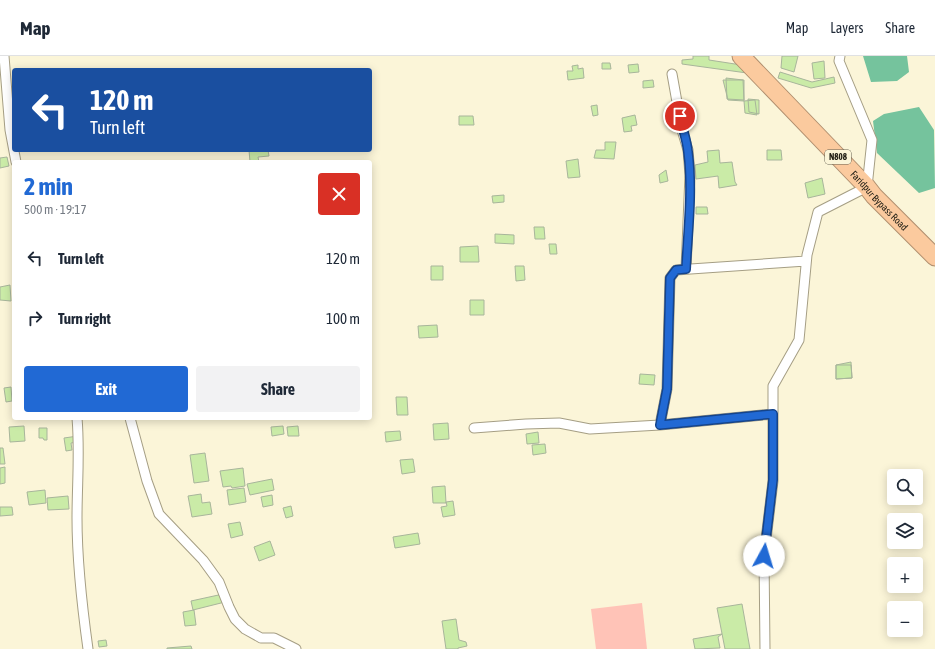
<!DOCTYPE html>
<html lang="en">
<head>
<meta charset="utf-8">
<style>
	body { margin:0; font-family:"Asap Condensed",sans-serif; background:#f2f2f3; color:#1f2937; height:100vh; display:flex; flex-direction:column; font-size:15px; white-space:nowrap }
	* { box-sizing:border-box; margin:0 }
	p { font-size:13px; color:#747a83 }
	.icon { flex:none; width:22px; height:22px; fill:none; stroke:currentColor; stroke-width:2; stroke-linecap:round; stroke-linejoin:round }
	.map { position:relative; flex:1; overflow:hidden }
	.details { position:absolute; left:12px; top:104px; width:360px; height:260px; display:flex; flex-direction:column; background:#fff; border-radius:4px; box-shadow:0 2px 10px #0003 }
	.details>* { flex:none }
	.banner { position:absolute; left:12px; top:12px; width:360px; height:84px; border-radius:4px; box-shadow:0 2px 10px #0003; background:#1a4fa0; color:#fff; overflow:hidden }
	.buttons { position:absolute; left:887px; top:413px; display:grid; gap:8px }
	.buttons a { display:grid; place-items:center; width:36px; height:36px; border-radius:4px; background:#fff; box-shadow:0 2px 10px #0003; font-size:20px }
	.pin { position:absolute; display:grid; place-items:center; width:34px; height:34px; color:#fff; margin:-17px; border:2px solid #fff; border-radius:50%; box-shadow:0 1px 4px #0007 }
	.me { position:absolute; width:44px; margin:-22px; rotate:6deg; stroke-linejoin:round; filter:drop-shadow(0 0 3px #0008) }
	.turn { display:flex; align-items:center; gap:14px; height:84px; padding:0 12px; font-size:18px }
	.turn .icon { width:52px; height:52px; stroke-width:2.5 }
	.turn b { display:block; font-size:28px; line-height:34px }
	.round { display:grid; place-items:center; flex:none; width:42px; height:42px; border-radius:4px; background:#f2f2f3 }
	.overview { display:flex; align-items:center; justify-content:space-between; height:68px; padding:0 12px }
	h1 { font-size:24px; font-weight:700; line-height:30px; color:#2169d4 }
	.button { display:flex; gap:8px; margin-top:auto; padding:8px 12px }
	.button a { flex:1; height:46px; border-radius:4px; background:#2169d4; color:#fff; font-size:16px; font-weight:700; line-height:46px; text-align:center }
	.button a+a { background:#f2f2f3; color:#1f2937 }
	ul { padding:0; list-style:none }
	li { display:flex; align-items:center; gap:12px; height:60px; padding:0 12px }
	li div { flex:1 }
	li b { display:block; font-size:15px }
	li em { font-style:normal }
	header { display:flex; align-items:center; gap:24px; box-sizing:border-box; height:56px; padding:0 20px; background:#fff; border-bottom:1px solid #e0e1e3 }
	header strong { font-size:19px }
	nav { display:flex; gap:22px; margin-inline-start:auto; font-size:14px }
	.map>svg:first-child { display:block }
	.green { fill:#ffc3b7 }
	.water { fill:#75c39d }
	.building { fill:#caeba7; stroke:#a8b59b }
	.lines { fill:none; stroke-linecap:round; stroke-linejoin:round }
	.street-casing { stroke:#a59e84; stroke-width:11 }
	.highway-casing { stroke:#b08f6f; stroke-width:19 }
	.street { stroke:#fff; stroke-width:9 }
	.highway { stroke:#fbca9e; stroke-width:17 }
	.route-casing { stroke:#15448a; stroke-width:10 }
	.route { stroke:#2169d4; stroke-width:7 }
	.labels { text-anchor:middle; stroke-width:3.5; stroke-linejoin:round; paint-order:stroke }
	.shield { fill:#fbf5d8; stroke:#646151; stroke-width:1 }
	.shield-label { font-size:9px; font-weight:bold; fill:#242117 }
	.street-label { font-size:10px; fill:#242117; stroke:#fbf5d8 }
</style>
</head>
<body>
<header>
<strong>Map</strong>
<nav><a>Map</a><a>Layers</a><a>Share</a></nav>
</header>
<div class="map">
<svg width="935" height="593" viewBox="0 0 935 593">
	<rect width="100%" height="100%" fill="#fbf5d8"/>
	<path class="green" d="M642 547 647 593H596L591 553Z"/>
	<path class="water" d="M863 0H907L909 16 897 25 871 26Z
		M919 51 934 74 935 132 919 137 877 97 873 65 884 58Z"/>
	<path class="building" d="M693 0H709V4L748 10 747 17 682 8V4L693 3Z
		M782 0H798L794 16 781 12Z
		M824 5 825 22 814 23 812 7Z
		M602 7H610L611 13H602Z
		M638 8 639 16 629 17 628 9Z
		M578 9V13L583 12 584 22 568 24 567 15H573L572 10Z
		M780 16 812 26 834 21 835 27 811 32 778 22Z
		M726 22 743 24 744 44 727 43Z
		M653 24 654 31 643 32V25Z
		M723 24H744V45L728 44Z
		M748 43 759 44V58L749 56Z
		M755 44 757 59 745 57 744 45Z
		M597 49 598 59 593 60 591 50Z
		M635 59 637 69 631 70 632 75 624 76 622 62Z
		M459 60H473L474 69H459Z
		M605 86H616L614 103 594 102 596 94H605Z
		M249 94H268L269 100 258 101 259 106H250Z
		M719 94 720 107 732 106 735 126 737 129 719 132 718 120 696 123 695 109 708 106 707 95Z
		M767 94H781L782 104H767Z
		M7 101 9 110 0 112V102Z
		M578 103 580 121 568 122 566 105Z
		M666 114 668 125 660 127 659 119Z
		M822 122 825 138 808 142 805 127Z
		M504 139V146L493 147 492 140Z
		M696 151H707L708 158H696Z
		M534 171H544L545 183H535Z
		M495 178 514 179V188L495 187Z
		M549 188H556L557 198H550Z
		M478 190 479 206H460V191Z
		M431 210H443V224H431Z
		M515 210H524L525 224 516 225Z
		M10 229 11 245 0 244V231Z
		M470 244H484V259H470Z
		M437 269 438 281 419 282 418 270Z
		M851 306 852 322 836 323V309Z
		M836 309H851L852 322 836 323Z
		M640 318 655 319 654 329 639 328Z
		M11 331 12 345 6 346 4 332Z
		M396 341H407L408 359H397Z
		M448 367 449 383 434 384 433 368Z
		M24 370 25 385 10 386 9 371Z
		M283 370 284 378 272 380 271 371Z
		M298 370 299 380H288L287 371Z
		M39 372H47V384H44L43 382H39Z
		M400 375 401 384 386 386 385 376Z
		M538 376 539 387 527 388 526 378Z
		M78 380V386L71 387 72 394 66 395 64 382Z
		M545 388 546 397 533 399 532 389Z
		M0 392H3L5 408H0Z
		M205 397 209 425 194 427 190 399Z
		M413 403 415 416 402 418 400 404Z
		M5 411V427L0 428V412Z
		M243 412 245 430 232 432 231 430 223 431 220 415Z
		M272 423 274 434 250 439 247 428Z
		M445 430 446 447H433L432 431Z
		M244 432 246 446 229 449 227 434Z
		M45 434 46 447 29 449 27 436Z
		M201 438 202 447 210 446 212 458 192 461 188 440Z
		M272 439 273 449 263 451 261 441Z
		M68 440 69 453 48 454 47 442Z
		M453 445 455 459 443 461 441 451 447 450 446 446Z
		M291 450 293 460 286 462 283 452Z
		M0 451H12L13 459 0 460Z
		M240 466 243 479 231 482 228 468Z
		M418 477 420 488 395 492 393 481Z
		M270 485 275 499 259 505 254 491Z
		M223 538 225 546 193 554 191 545Z
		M742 548 750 593H725L717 552Z
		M194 554 196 569 185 570 183 556Z
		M456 563 459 584 466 586 467 590 458 592V593H446L442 565Z
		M722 578 718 581 720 592 695 593 693 583Z
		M106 584 107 590 99 591 98 585Z
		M191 590 192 593H167V592Z"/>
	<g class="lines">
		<g class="street-casing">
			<path id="street" d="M4 0 10 74 16 106
				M672 18 682 74 688 94 690 119 686 213
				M77 362C80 396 77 429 77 462 77 506 82 550 88 593
				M130 362 147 425 159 458 203 504 219 526 229 551 235 563 245 573 261 582H274L296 593
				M660 369 667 333 670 222 676 214 806 205
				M474 372 526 368 559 367 590 373 660 369 773 358
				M765 593 764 500 773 425V330L799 284 807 199 818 156 867 131 872 84 839 5 840 0"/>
		</g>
		<g class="highway-casing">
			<g id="highway">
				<path id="s1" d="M741 0 867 131 874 140 935 201"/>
			</g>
		</g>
		<use href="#street" class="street"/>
		<use href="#highway" class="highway"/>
	</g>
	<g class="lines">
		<g class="route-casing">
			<path id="route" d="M680 60C682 72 687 84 688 96 693 134 688 174 686 213L676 214 670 222 667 333 660 369 773 358V424L764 500"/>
		</g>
		<use href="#route" class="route"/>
	</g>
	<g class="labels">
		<rect class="shield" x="825" y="94" width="26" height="14" rx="3"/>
		<g class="shield-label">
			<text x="838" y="104">N808</text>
		</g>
		<g class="street-label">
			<text dy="4" stroke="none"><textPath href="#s1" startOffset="200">Faridpur Bypass Road</textPath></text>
		</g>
	</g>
</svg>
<div class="buttons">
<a><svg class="icon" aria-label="search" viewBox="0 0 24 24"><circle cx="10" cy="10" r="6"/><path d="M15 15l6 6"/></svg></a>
<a><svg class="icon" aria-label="layers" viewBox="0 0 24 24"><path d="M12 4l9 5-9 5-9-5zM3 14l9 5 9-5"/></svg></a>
<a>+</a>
<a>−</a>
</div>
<div class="pin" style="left:680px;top:60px;background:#d93025"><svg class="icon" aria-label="arrive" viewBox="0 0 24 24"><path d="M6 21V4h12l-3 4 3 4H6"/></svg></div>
<svg class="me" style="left:764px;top:500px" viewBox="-20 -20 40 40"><circle r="19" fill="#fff"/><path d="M0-13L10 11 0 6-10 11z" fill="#2169d4"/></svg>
<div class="banner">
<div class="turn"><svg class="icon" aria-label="left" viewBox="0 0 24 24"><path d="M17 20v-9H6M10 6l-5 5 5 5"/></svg><div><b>120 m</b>Turn left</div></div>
</div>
<section class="details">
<div class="overview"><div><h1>2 min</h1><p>500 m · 19:17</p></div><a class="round" style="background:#d93025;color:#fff"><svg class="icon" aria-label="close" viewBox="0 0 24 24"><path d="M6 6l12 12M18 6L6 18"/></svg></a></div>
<ul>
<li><svg class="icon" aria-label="left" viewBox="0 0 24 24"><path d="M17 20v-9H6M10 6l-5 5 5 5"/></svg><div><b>Turn left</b></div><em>120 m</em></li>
<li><svg class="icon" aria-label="right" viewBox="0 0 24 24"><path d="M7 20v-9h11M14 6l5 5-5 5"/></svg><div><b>Turn right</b></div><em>100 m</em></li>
</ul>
<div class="button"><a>Exit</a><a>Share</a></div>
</section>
</div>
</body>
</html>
